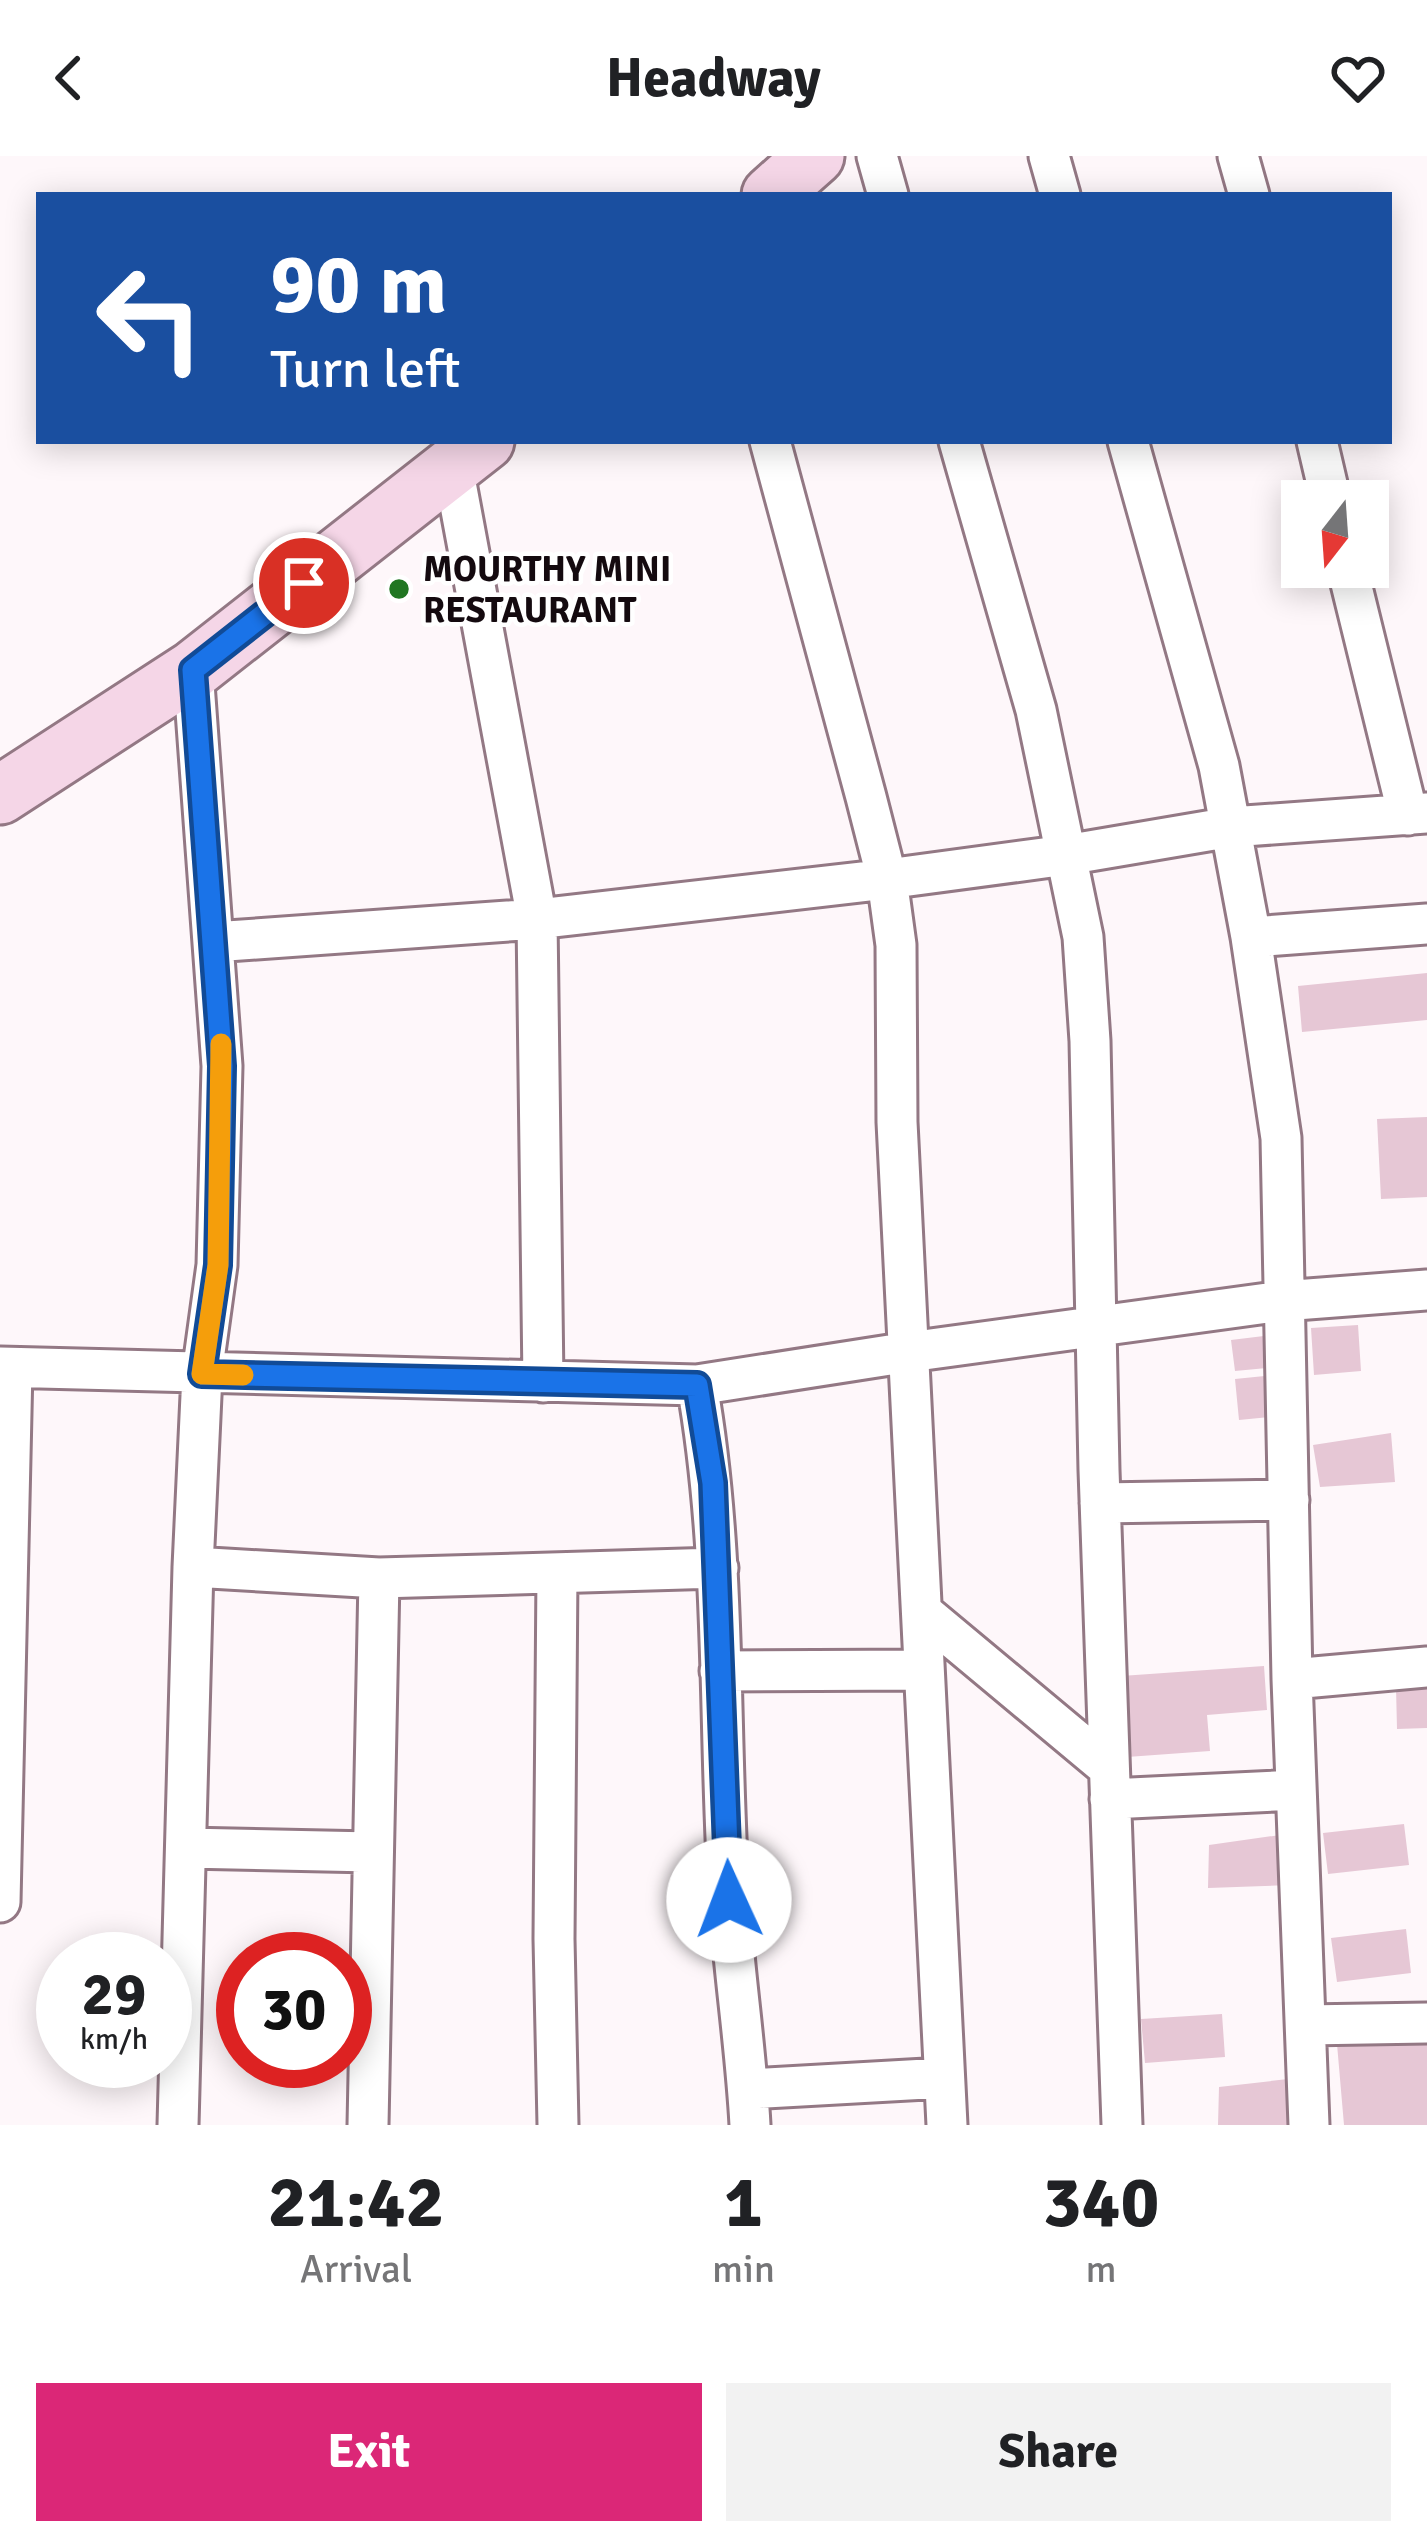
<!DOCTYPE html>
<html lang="en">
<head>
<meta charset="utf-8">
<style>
	body { margin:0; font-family:Signika,sans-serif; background:#f2f2f2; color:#202124; height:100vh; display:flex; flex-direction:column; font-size:45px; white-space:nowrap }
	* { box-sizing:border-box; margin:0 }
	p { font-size:39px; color:#757577 }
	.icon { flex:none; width:66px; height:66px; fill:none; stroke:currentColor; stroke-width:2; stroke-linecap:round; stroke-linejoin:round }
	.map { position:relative; height:1969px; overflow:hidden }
	.sheet { display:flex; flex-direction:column; background:#fff; flex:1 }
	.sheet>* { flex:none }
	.banner { position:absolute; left:36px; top:36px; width:1356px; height:252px; border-radius:0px; box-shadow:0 6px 30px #0003; background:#1a4fa0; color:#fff; overflow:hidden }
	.needle { width:78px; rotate:197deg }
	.controls { position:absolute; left:1281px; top:324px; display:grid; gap:24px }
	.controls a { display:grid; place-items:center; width:108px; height:108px; border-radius:0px; background:#fff; box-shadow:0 6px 30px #0003; font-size:60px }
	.speed { position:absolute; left:36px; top:1776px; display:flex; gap:24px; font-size:60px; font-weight:700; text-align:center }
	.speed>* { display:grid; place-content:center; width:156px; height:156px; border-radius:50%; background:#fff; box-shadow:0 6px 30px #0003; line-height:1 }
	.speed small { font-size:30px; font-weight:400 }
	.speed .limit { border:18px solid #d22; background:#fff; color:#111 }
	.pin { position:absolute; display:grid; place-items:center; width:102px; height:102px; color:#fff; margin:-51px; border:6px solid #fff; border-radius:50%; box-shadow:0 3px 12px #0007 }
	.me { position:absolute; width:132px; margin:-66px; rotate:358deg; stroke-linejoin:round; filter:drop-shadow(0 0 9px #0008) }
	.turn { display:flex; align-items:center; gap:42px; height:252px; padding:0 36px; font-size:54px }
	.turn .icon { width:156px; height:156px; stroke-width:2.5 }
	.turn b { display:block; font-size:84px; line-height:102px }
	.eta { display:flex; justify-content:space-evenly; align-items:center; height:204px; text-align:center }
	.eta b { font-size:72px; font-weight:700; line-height:84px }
	.primary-button { display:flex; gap:24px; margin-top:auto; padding:24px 36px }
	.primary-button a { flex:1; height:138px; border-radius:0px; background:#db2777; color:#fff; font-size:48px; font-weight:700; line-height:138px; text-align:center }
	.primary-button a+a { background:#f2f2f2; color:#202124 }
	header { display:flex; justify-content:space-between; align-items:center; height:156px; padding:0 36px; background:#fff; font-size:54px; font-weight:700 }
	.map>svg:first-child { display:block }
	.building { fill:#e6c7d5 }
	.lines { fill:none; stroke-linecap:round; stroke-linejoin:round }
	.street-casing { stroke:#937884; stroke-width:45 }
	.secondary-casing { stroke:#937884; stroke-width:63 }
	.street { stroke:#fff; stroke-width:39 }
	.secondary { stroke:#f5d6e7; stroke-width:57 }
	.route-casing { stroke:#114b97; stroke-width:30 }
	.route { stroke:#1a73e8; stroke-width:21 }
	.slow { stroke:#f59e0b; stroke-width:21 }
	.poi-dot { fill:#217622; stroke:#fff; stroke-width:4.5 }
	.labels { text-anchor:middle; stroke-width:9; stroke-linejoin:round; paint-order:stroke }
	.poi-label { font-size:36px; font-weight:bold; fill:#140a0f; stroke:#fff; text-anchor:start }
</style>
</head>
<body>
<header><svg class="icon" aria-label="back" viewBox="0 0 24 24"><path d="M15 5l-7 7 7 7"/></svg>Headway<svg class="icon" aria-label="heart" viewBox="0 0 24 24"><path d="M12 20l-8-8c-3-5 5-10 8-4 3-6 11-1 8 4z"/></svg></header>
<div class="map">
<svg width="1427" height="1969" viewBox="0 0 1427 1969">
	<rect width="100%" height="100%" fill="#fef7fa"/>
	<path class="building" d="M1427 817V864L1302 876 1298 830Z
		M1427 961V1041L1381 1043 1377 963Z
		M1358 1169 1361 1215 1314 1219 1311 1172Z
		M1272 1179 1276 1211 1235 1215 1231 1184Z
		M1275 1219 1279 1260 1239 1264 1235 1223Z
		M1391 1277 1395 1326 1320 1331 1313 1289Z
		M1264 1510 1267 1554 1207 1559 1210 1595 1127 1601 1121 1520Z
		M1427 1530V1572L1397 1573 1396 1531Z
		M1404 1668 1409 1709 1328 1718 1323 1677Z
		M1287 1678 1289 1729 1208 1732 1209 1689Z
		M1406 1773 1411 1817 1337 1826 1331 1782Z
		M1222 1858 1225 1901 1145 1907 1141 1863Z
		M1427 1880V1969H1344L1337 1888Z
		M1297 1922 1298 1969H1218L1219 1931Z"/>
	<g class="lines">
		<g class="street-casing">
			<path id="street" d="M877 0 888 39
				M1049 0 1060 39
				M1238 0 1249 39
				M770 285 866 641 887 723 896 789 897 966 947 1969
				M959 285 1036 554 1083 781 1090 885 1099 1314 1122 1969
				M1128 285 1219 610 1251 781 1281 982 1292 1523 1309 1969
				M1317 285 1331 345
				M453 311 537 763 543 1226
				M1347 411 1408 659
				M1251 781 1427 768
				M213 786 537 763 887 723 1066 699 1231 671 1427 657
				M0 1211 697 1229 909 1196 1282 1145 1427 1134
				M697 1229C727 1398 718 1570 729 1741 734 1817 746 1893 750 1969
				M1100 1347 1289 1344
				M193 1411 379 1422 718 1412
				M557 1417 554 1783 558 1969
				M922 1456 1109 1612
				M720 1515 924 1514
				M1292 1523 1427 1511
				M1110 1643 1296 1634
				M186 1692 372 1696
				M0 1746 12 1212
				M1306 1869 1427 1867
				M748 1933 944 1922
				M178 1969 193 1411 202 1218 217 1109 222 910 193 514
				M368 1969 379 1422"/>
		</g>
		<g class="secondary-casing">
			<path id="secondary" d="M771 39 815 0
				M0 639 193 514 485 285"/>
		</g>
		<use href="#street" class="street"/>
		<use href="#secondary" class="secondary"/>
	</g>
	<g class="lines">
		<g class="route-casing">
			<path id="route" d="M304 427 193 514 222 910 218 1109 202 1218 697 1229 713 1327 729 1744"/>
		</g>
		<use href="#route" class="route"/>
		<path class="slow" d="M221 888 218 1109 202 1218 243 1219"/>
	</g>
	<circle class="poi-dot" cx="399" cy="433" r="12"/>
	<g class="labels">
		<g class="poi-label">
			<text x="423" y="425">MOURTHY MINI<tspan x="423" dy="41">RESTAURANT</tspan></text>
		</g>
	</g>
</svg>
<div class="controls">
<a><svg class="needle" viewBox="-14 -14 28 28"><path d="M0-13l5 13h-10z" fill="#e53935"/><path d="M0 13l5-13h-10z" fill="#757577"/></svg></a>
</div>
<div class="speed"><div>29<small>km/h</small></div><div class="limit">30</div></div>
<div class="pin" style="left:304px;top:427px;background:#d93025"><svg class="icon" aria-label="arrive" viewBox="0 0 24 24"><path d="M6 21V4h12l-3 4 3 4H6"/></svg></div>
<svg class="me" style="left:729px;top:1744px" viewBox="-20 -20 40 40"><circle r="19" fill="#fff"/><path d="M0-13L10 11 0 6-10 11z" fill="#1a73e8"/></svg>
<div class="banner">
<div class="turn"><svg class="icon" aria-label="left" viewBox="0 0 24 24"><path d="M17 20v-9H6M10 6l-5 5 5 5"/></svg><div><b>90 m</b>Turn left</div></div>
</div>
</div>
<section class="sheet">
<div class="eta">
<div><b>21:42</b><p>Arrival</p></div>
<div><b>1</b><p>min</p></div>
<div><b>340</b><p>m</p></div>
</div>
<div class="primary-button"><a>Exit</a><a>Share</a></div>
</section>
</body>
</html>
